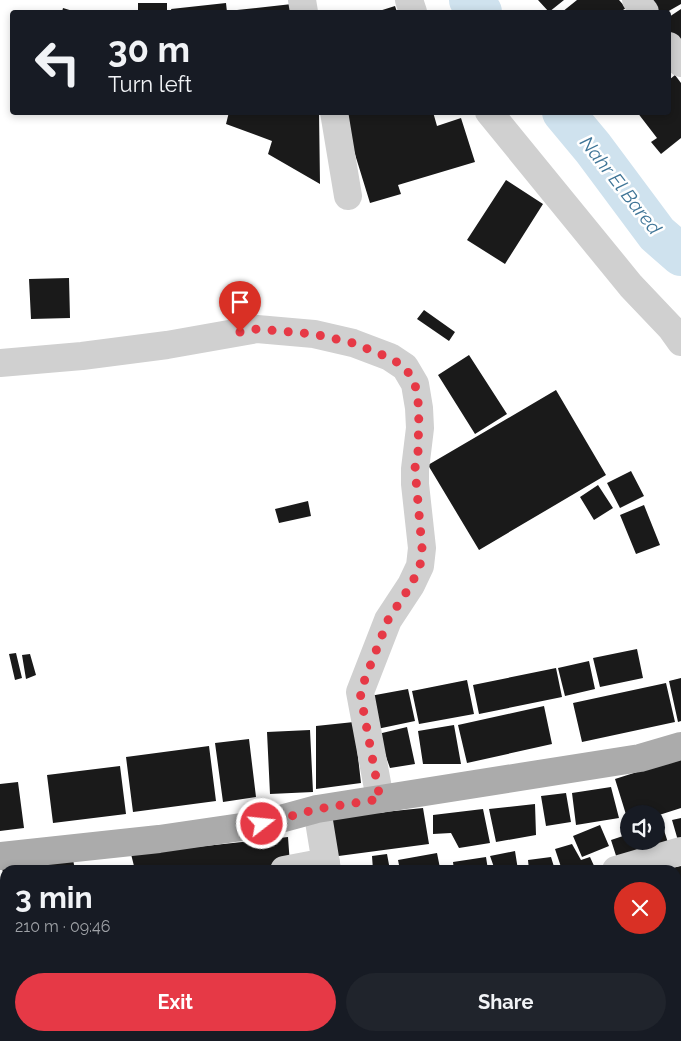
<!DOCTYPE html>
<html lang="en">
<head>
<meta charset="utf-8">
<style>
	body { margin:0; font-family:Raleway,sans-serif; background:#20242c; color:#f1f3f6; height:100vh; display:flex; flex-direction:column; font-size:19px; white-space:nowrap }
	* { box-sizing:border-box; margin:0 }
	p { font-size:16px; color:#9ea1a6 }
	.icon { flex:none; width:28px; height:28px; fill:none; stroke:currentColor; stroke-width:2; stroke-linecap:round; stroke-linejoin:round }
	.map { position:relative; flex:1; overflow:hidden }
	.sheet { position:absolute; left:0px; top:865px; width:681px; height:176px; display:flex; flex-direction:column; background:#171b24; border-radius:15px 15px 0 0; box-shadow:0 2px 8px #0003 }
	.sheet>* { flex:none }
	.banner { position:absolute; left:10px; top:10px; width:661px; height:105px; border-radius:5px; box-shadow:0 2px 8px #0003; background:#171b24; color:#f1f3f6; overflow:hidden }
	.fabs { position:absolute; left:620px; top:805px; display:grid; gap:10px }
	.fabs a { display:grid; place-items:center; width:45px; height:45px; border-radius:50%; background:#171b24; box-shadow:0 2px 8px #0003; font-size:25px }
	.pin { position:absolute; display:grid; place-items:center; width:42px; height:42px; color:#fff; margin:-51px -21px; border-radius:50% 50% 50% 0; rotate:-45deg; box-shadow:0 0 5px #0007 }
	.pin .icon { rotate:45deg }
	.me { position:absolute; width:55px; margin:-28px; rotate:74deg; stroke-linejoin:round; filter:drop-shadow(0 0 4px #0008) }
	.turn { display:flex; align-items:center; gap:18px; height:105px; padding:0 15px; font-size:22px }
	.turn .icon { width:65px; height:65px; stroke-width:2.5 }
	.turn b { display:block; font-size:35px; line-height:42px }
	.round { display:grid; place-items:center; flex:none; width:52px; height:52px; border-radius:26px; background:#20242c }
	.head { display:flex; align-items:center; justify-content:space-between; height:85px; padding:0 15px }
	h1 { font-size:30px; font-weight:700; line-height:38px }
	.cta { display:flex; gap:10px; margin-top:auto; padding:10px 15px }
	.cta a { flex:1; height:58px; border-radius:30px; background:#e63946; color:#fff; font-size:20px; font-weight:700; line-height:58px; text-align:center }
	.cta a+a { background:#20242c; color:#f1f3f6 }
	.map>svg:first-child { display:block }
	.lines { fill:none; stroke-linecap:round; stroke-linejoin:round }
	.river { stroke:#cfe2ee; stroke-width:42 }
	.building { fill:#1a1a1a }
	.minor { stroke:#d0d0d0; stroke-width:28 }
	.major { stroke:#ababab; stroke-width:28 }
	.route { stroke:#e63946; stroke-width:9; stroke-dasharray:0 16.2 }
	.labels { text-anchor:middle; stroke-width:5; stroke-linejoin:round; paint-order:stroke }
	.water-label { font-size:19px; font-style:italic; fill:#3f7597; stroke:#fff }
</style>
</head>
<body>
<div class="map">
<svg width="681" height="1041" viewBox="0 0 681 1041">
	<rect width="100%" height="100%" fill="#fff"/>
	<g class="lines">
		<path class="river" d="M470 0 481 12
			M563 112 593 148 657 234 681 255"/>
	</g>
	<path class="building" d="M538 0H564L549 12Z
		M577 0H619L626 8 620 12H562Z
		M641 0H681V4L667 12H649Z
		M138 3H167V12H138Z
		M226 3 227 12H172L171 9Z
		M292 4 293 12H237V10Z
		M395 6 397 12H376Z
		M63 8 76 12H62Z
		M681 9V54L669 39V17Z
		M675 75 681 83V138L661 154 651 142 657 138 637 112H669V80Z
		M229 112H319L320 184 268 154 272 141 226 124Z
		M342 112H433L437 126 461 118 475 162 398 185 401 194 370 203Z
		M506 180 543 204 505 264 467 240Z
		M69 278 70 318 31 319 29 279Z
		M424 310 455 332 449 341 417 319Z
		M469 355 507 414 475 434 438 375Z
		M556 390 606 475 479 550 428 465Z
		M631 471 644 496 620 508 607 483Z
		M598 485 613 508 594 520 580 497Z
		M308 501 311 516 279 523 275 509Z
		M644 505 660 545 636 554 620 515Z
		M637 649 643 678 600 687 593 658Z
		M16 653 22 678 15 680 9 654Z
		M30 654 36 675 26 679 22 655Z
		M589 661 595 689 565 696 558 668Z
		M556 668 562 697 479 714 473 685Z
		M681 678V721L678 722 669 681Z
		M467 680 474 714 419 724 412 691Z
		M666 683 675 722 582 742 573 703Z
		M408 689 415 721 377 729 370 696Z
		M544 706 552 744 467 763 458 725Z
		M354 722 361 783 316 789V726Z
		M454 725 461 764H423L418 731Z
		M407 727 415 764 390 768 378 734Z
		M310 730 313 792 270 794 267 732Z
		M249 739 256 797 223 802 215 743Z
		M209 746 216 801 133 812 126 757Z
		M681 758V808L656 816V814H629L628 821 615 779Z
		M120 766 126 814 53 823 47 775Z
		M18 782 24 828 0 831V784Z
		M611 787 619 818 576 825 572 793Z
		M566 793 571 822 546 826 541 796Z
		M535 804 536 835 496 842 489 809Z
		M423 808 429 844 331 857 326 818Z
		M483 809 490 843 459 848 451 833 433 834V815Z
		M681 818V843L679 844 672 820Z
		M662 824 670 849 619 865 611 840 629 834V841H656V826Z
		M600 825 609 846 582 857 573 836Z
		M288 837 290 865 251 870H135L131 854Z
		M572 844 581 860 590 857 595 868 590 870H562L555 849Z
		M515 851 518 870H495L490 856Z
		M437 853 440 868 400 870 398 860Z
		M72 854 75 870H5L4 880 2 867Z
		M387 854 390 870H373L372 856Z
		M486 857 488 870H454L453 862Z
		M551 857 555 870H529L528 860Z
		M681 866V887L676 888V870L668 869Z
		M681 890V934H676V891Z
		M0 955H5V969H3L4 988H0Z
		M681 985V1020L676 1021V986Z
		M7 1036H46L47 1041H7Z
		M55 1036H116L117 1041H56Z
		M133 1036H165L166 1041H134Z
		M201 1036H262L263 1041H179Z
		M284 1036H341V1037L324 1041H284Z
		M398 1036V1041H373V1040Z
		M410 1036H430L431 1041H411Z
		M450 1036H506L507 1041H450Z
		M512 1036H540L541 1041H513Z
		M552 1036H572V1037L553 1040Z
		M679 1037 680 1041H658V1040Z"/>
	<g class="lines">
		<path class="minor" d="M302 0 304 12
			M409 0 413 12
			M636 0 645 12
			M669 46 681 63
			M334 112 348 196
			M489 112 631 286 671 328 681 342
			M0 363 82 356 167 345 257 329 314 334 353 343 390 357 405 367 415 384 419 408 420 428 415 469V484L422 548 420 566 411 585 388 620 360 692 380 799
			M317 809 327 870
			M284 870 326 862
			M616 870 681 851
			M0 923 5 922
			M0 995 5 994"/>
		<path class="major" d="M0 856 159 839 262 824 317 809 640 758 681 746"/>
	</g>
	<g class="lines">
		<path class="route" d="M240 332 257 329 314 334 353 343 390 358 405 367 415 384 419 408 418 452 415 468 422 548 420 566 411 585 388 620 360 692 380 799 317 809 262 824"/>
	</g>
	<g class="labels">
		<g class="water-label">
			<text transform="translate(621 185) rotate(52)" y="7">Nahr El Bared</text>
		</g>
	</g>
</svg>
<div class="fabs">
<a><svg class="icon" aria-label="sound" viewBox="0 0 24 24"><path d="M4 9h4l5-4v14l-5-4H4zM17 9q2 3 0 6"/></svg></a>
</div>
<div class="pin" style="left:240px;top:332px;background:#d93025"><svg class="icon" aria-label="arrive" viewBox="0 0 24 24"><path d="M6 21V4h12l-3 4 3 4H6"/></svg></div>
<svg class="me" style="left:262px;top:824px" viewBox="-20 -20 40 40"><circle r="17" fill="#e63946" stroke="#fff" stroke-width="3"/><path d="M0-11L8 9 0 5-8 9z" fill="#fff"/></svg>
<div class="banner">
<div class="turn"><svg class="icon" aria-label="left" viewBox="0 0 24 24"><path d="M17 20v-9H6M10 6l-5 5 5 5"/></svg><div><b>30 m</b>Turn left</div></div>
</div>
<section class="sheet">
<div class="head"><div><h1>3 min</h1><p>210 m · 09:46</p></div><a class="round" style="background:#d93025;color:#fff"><svg class="icon" aria-label="close" viewBox="0 0 24 24"><path d="M6 6l12 12M18 6L6 18"/></svg></a></div>
<div class="cta"><a>Exit</a><a>Share</a></div>
</section>
</div>
</body>
</html>
